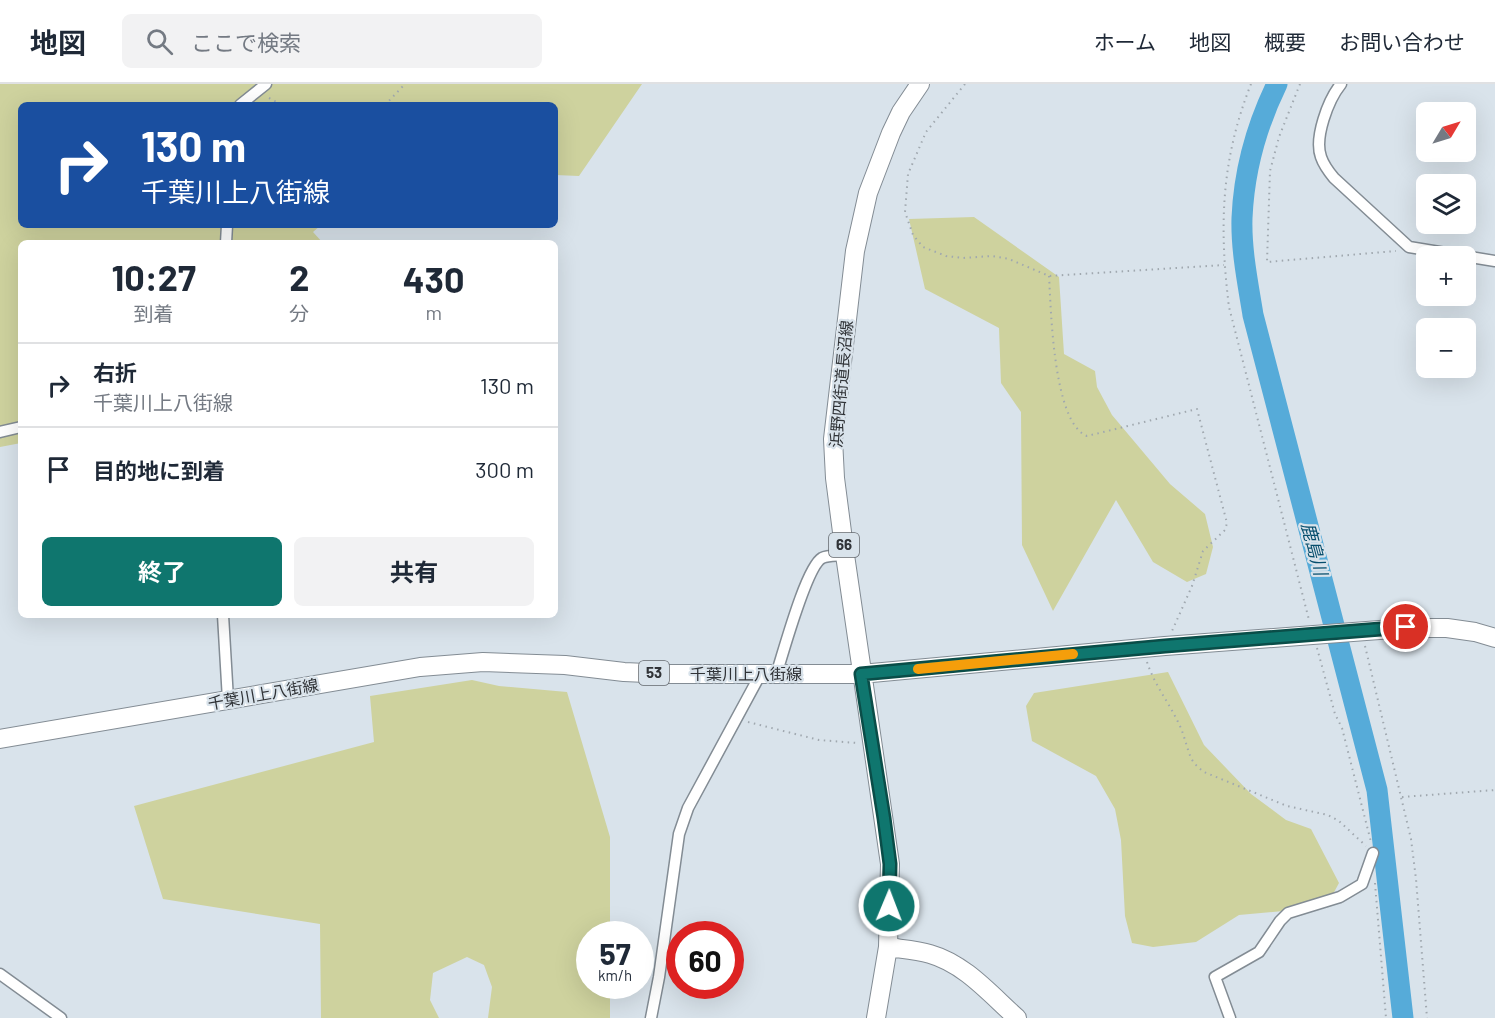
<!DOCTYPE html>
<html lang="ja">
<head>
<meta charset="utf-8">
<style>
	body { margin:0; font-family:Barlow,"Noto Sans JP",sans-serif; background:#f2f2f3; color:#1f2937; height:100vh; display:flex; flex-direction:column; font-size:22px; white-space:nowrap }
	* { box-sizing:border-box; margin:0 }
	p { font-size:20px; color:#747a83 }
	.icon { flex:none; width:33px; height:33px; fill:none; stroke:currentColor; stroke-width:2; stroke-linecap:round; stroke-linejoin:round }
	.map { position:relative; flex:1; overflow:hidden }
	.drawer { position:absolute; left:18px; top:156px; width:540px; height:378px; display:flex; flex-direction:column; background:#fff; border-radius:9px; box-shadow:0 6px 24px #0002 }
	.drawer>* { flex:none }
	.banner { position:absolute; left:18px; top:18px; width:540px; height:126px; border-radius:9px; box-shadow:0 6px 24px #0002; background:#1a4fa0; color:#fff; overflow:hidden }
	.needle { width:39px; rotate:52deg }
	.controls { position:absolute; left:1416px; top:18px; display:grid; gap:12px }
	.controls a { display:grid; place-items:center; width:60px; height:60px; border-radius:9px; background:#fff; box-shadow:0 6px 24px #0002; font-size:30px }
	.speed { position:absolute; left:576px; top:837px; display:flex; gap:12px; font-size:30px; font-weight:700; text-align:center }
	.speed>* { display:grid; place-content:center; width:78px; height:78px; border-radius:50%; background:#fff; box-shadow:0 6px 24px #0002; line-height:1 }
	.speed small { font-size:15px; font-weight:400 }
	.speed .limit { border:9px solid #d22; background:#fff; color:#111 }
	.pin { position:absolute; display:grid; place-items:center; width:51px; height:51px; color:#fff; margin:-26px; border:3px solid #fff; border-radius:50%; box-shadow:0 2px 6px #0007 }
	.me { position:absolute; width:66px; margin:-33px; rotate:1deg; stroke-linejoin:round; filter:drop-shadow(0 0 4px #0008) }
	.turn { display:flex; align-items:center; gap:21px; height:126px; padding:0 24px; font-size:27px }
	.turn .icon { width:78px; height:78px; stroke-width:2.5 }
	.turn b { display:block; font-size:42px; line-height:51px }
	.eta { display:flex; justify-content:space-evenly; align-items:center; height:102px; text-align:center }
	.eta b { font-size:36px; font-weight:700; line-height:42px }
	.cta { display:flex; gap:12px; margin-top:auto; padding:12px 24px }
	.cta a { flex:1; height:69px; border-radius:9px; background:#0f766e; color:#fff; font-size:24px; font-weight:700; line-height:69px; text-align:center }
	.cta a+a { background:#f2f2f3; color:#1f2937 }
	ul { padding:0; list-style:none }
	li { display:flex; align-items:center; gap:18px; height:84px; padding:0 24px; border-top:2px solid #e0e1e3 }
	li div { flex:1 }
	li b { display:block; font-size:22px }
	li em { font-style:normal }
	header { display:flex; align-items:center; gap:36px; box-sizing:border-box; height:84px; padding:0 30px; background:#fff; border-bottom:2px solid #e0e1e3 }
	header strong { font-size:28px }
	nav { display:flex; gap:33px; margin-inline-start:auto; font-size:21px }
	.search { width:420px; height:54px; background:#f2f2f3; display:flex; align-items:center; gap:15px; box-sizing:border-box; padding:0 21px; border-radius:9px; color:#747a83; font-size:22px }
	.map>svg:first-child { display:block }
	.green { fill:#ced29e }
	.lines { fill:none; stroke-linecap:round; stroke-linejoin:round }
	.river { stroke:#56abd9; stroke-width:21 }
	.street-casing { stroke:#838c94; stroke-width:13 }
	.primary-casing { stroke:#838c94; stroke-width:20 }
	.path { stroke:#a0a8af; stroke-width:2; stroke-dasharray:1.5 4.5; stroke-linecap:butt }
	.street { stroke:#fff; stroke-width:10 }
	.primary { stroke:#fff; stroke-width:18 }
	.route-casing { stroke:#0a4d48; stroke-width:15 }
	.route { stroke:#0f766e; stroke-width:10 }
	.slow { stroke:#f59e0b; stroke-width:10 }
	.labels { text-anchor:middle; stroke-width:4.5; stroke-linejoin:round; paint-order:stroke }
	.shield { fill:#d9e3eb; stroke:#63686d; stroke-width:1.5 }
	.shield-label { font-size:15px; font-weight:bold; fill:#303337 }
	.street-label { font-size:16px; fill:#303337; stroke:#d9e3eb }
	.water-label { font-size:18px; font-style:italic; fill:#064e6d; stroke:#d9e3eb }
</style>
</head>
<body>
<header>
<strong>地図</strong>
<div class="search"><svg class="icon" aria-label="search" viewBox="0 0 24 24"><circle cx="10" cy="10" r="6"/><path d="M15 15l6 6"/></svg>ここで検索</div>
<nav><a>ホーム</a><a>地図</a><a>概要</a><a>お問い合わせ</a></nav>
</header>
<div class="map">
<svg width="1495" height="934" viewBox="0 0 1495 934">
	<rect width="100%" height="100%" fill="#d9e3eb"/>
	<path class="green" d="M0 0H642L579 92 555 91V21H21V141H321L313 148 323 159H21V359L0 363Z
		M974 133 1059 193 1064 270 1095 287 1097 303 1112 331 1170 400 1205 430 1213 463 1206 490 1187 498 1153 478 1116 416 1053 527 1022 461 1021 328 1001 299 999 244 925 205 909 135Z
		M1168 588 1204 661 1251 710 1286 736 1311 745 1339 799 1326 823 1239 831 1196 858 1153 863 1132 859 1125 832 1121 756 1115 725 1096 692 1032 657 1026 622 1034 609Z
		M472 596 499 602 567 608 610 753V850H590V902H610V934H488L492 903 484 881 467 873 433 889 430 916 439 934H321L320 840 163 815 134 722 374 658 370 612Z"/>
	<g class="lines">
		<path class="river" d="M1277 0C1256 43 1244 87 1242 134 1241 166 1248 200 1253 231L1377 706 1403 934"/>
		<g class="street-casing">
			<path id="street" d="M1341 0C1328 16 1314 54 1321 73 1324 82 1329 88 1334 94L1409 163 1495 177
				M240 21 266 0
				M226 159 227 141
				M0 348 21 343
				M223 531 228 616
				M776 591C783 570 806 483 822 474 828 471 838 472 845 471
				M0 890 61 934
				M651 934 659 893 679 750 688 724 760 591
				M1230 934 1215 893 1259 868 1280 837 1288 829 1340 813 1362 800 1373 769"/>
		</g>
		<g class="primary-casing">
			<path id="primary" d="M0 655 420 583 483 578 565 581 624 588 669 590H861L1165 562 1406 544H1447L1475 548 1495 554
				M888 863C901 865 917 866 930 870 965 880 990 910 1017 934
				M876 934 888 863 890 780 845 471 835 394 833 355 855 167 868 109 891 49 901 28 920 0"/>
		</g>
		<path class="path" d="M965 0 926 48 908 90 905 128 913 151 923 163 946 172 963 174 992 172 1009 175 1049 192 1224 181
			M1251 0C1221 76 1219 142 1229 223L1309 536
			M1300 0 1279 53 1270 87 1267 178 1396 167
			M269 14 282 21
			M385 21 405 0
			M1049 192C1051 225 1053 339 1087 352L1197 325 1227 439 1225 446 1203 467 1192 502 1172 547
			M1365 562 1411 755 1416 795 1427 934
			M1317 564 1335 630 1342 644 1371 758
			M1147 578C1154 600 1168 617 1178 638 1184 649 1186 662 1191 674 1194 680 1199 684 1204 688L1287 722 1328 731 1339 737 1366 762
			M748 638 819 656 857 659
			M1402 713 1495 706
			M1375 799 1386 934"/>
		<use href="#street" class="street"/>
		<use href="#primary" class="primary"/>
	</g>
	<g class="lines">
		<g class="route-casing">
			<path id="route" d="M889 822 890 780 884 734 861 590 1165 562 1406 543"/>
		</g>
		<use href="#route" class="route"/>
		<path class="slow" d="M918 585 1073 570"/>
	</g>
	<g class="labels">
		<g class="shield">
			<rect x="829" y="449" width="30" height="24" rx="4.5"/>
			<rect x="639" y="577" width="30" height="24" rx="4.5"/>
		</g>
		<g class="shield-label">
			<text x="844" y="466">66</text>
			<text x="654" y="594">53</text>
		</g>
		<g class="street-label">
			<text transform="translate(841 300) rotate(-85)" y="6">浜野四街道長沼線</text>
			<text x="746" y="596">千葉川上八街線</text>
			<text transform="translate(263 610) rotate(-10)" y="6">千葉川上八街線</text>
		</g>
		<g class="water-label">
			<text transform="translate(1314 465) rotate(75)" y="6">鹿島川</text>
		</g>
	</g>
</svg>
<div class="controls">
<a><svg class="needle" viewBox="-14 -14 28 28"><path d="M0-13l5 13h-10z" fill="#e53935"/><path d="M0 13l5-13h-10z" fill="#747a83"/></svg></a>
<a><svg class="icon" aria-label="layers" viewBox="0 0 24 24"><path d="M12 4l9 5-9 5-9-5zM3 14l9 5 9-5"/></svg></a>
<a>+</a>
<a>−</a>
</div>
<div class="speed"><div>57<small>km/h</small></div><div class="limit">60</div></div>
<div class="pin" style="left:1406px;top:543px;background:#d93025"><svg class="icon" aria-label="arrive" viewBox="0 0 24 24"><path d="M6 21V4h12l-3 4 3 4H6"/></svg></div>
<svg class="me" style="left:889px;top:822px" viewBox="-20 -20 40 40"><circle r="17" fill="#0f766e" stroke="#fff" stroke-width="3"/><path d="M0-11L8 9 0 5-8 9z" fill="#fff"/></svg>
<div class="banner">
<div class="turn"><svg class="icon" aria-label="right" viewBox="0 0 24 24"><path d="M7 20v-9h11M14 6l5 5-5 5"/></svg><div><b>130 m</b>千葉川上八街線</div></div>
</div>
<section class="drawer">
<div class="eta">
<div><b>10:27</b><p>到着</p></div>
<div><b>2</b><p>分</p></div>
<div><b>430</b><p>m</p></div>
</div>
<ul>
<li><svg class="icon" aria-label="right" viewBox="0 0 24 24"><path d="M7 20v-9h11M14 6l5 5-5 5"/></svg><div><b>右折</b><p>千葉川上八街線</p></div><em>130 m</em></li>
<li><svg class="icon" aria-label="arrive" viewBox="0 0 24 24"><path d="M6 21V4h12l-3 4 3 4H6"/></svg><div><b>目的地に到着</b></div><em>300 m</em></li>
</ul>
<div class="cta"><a>終了</a><a>共有</a></div>
</section>
</div>
</body>
</html>
